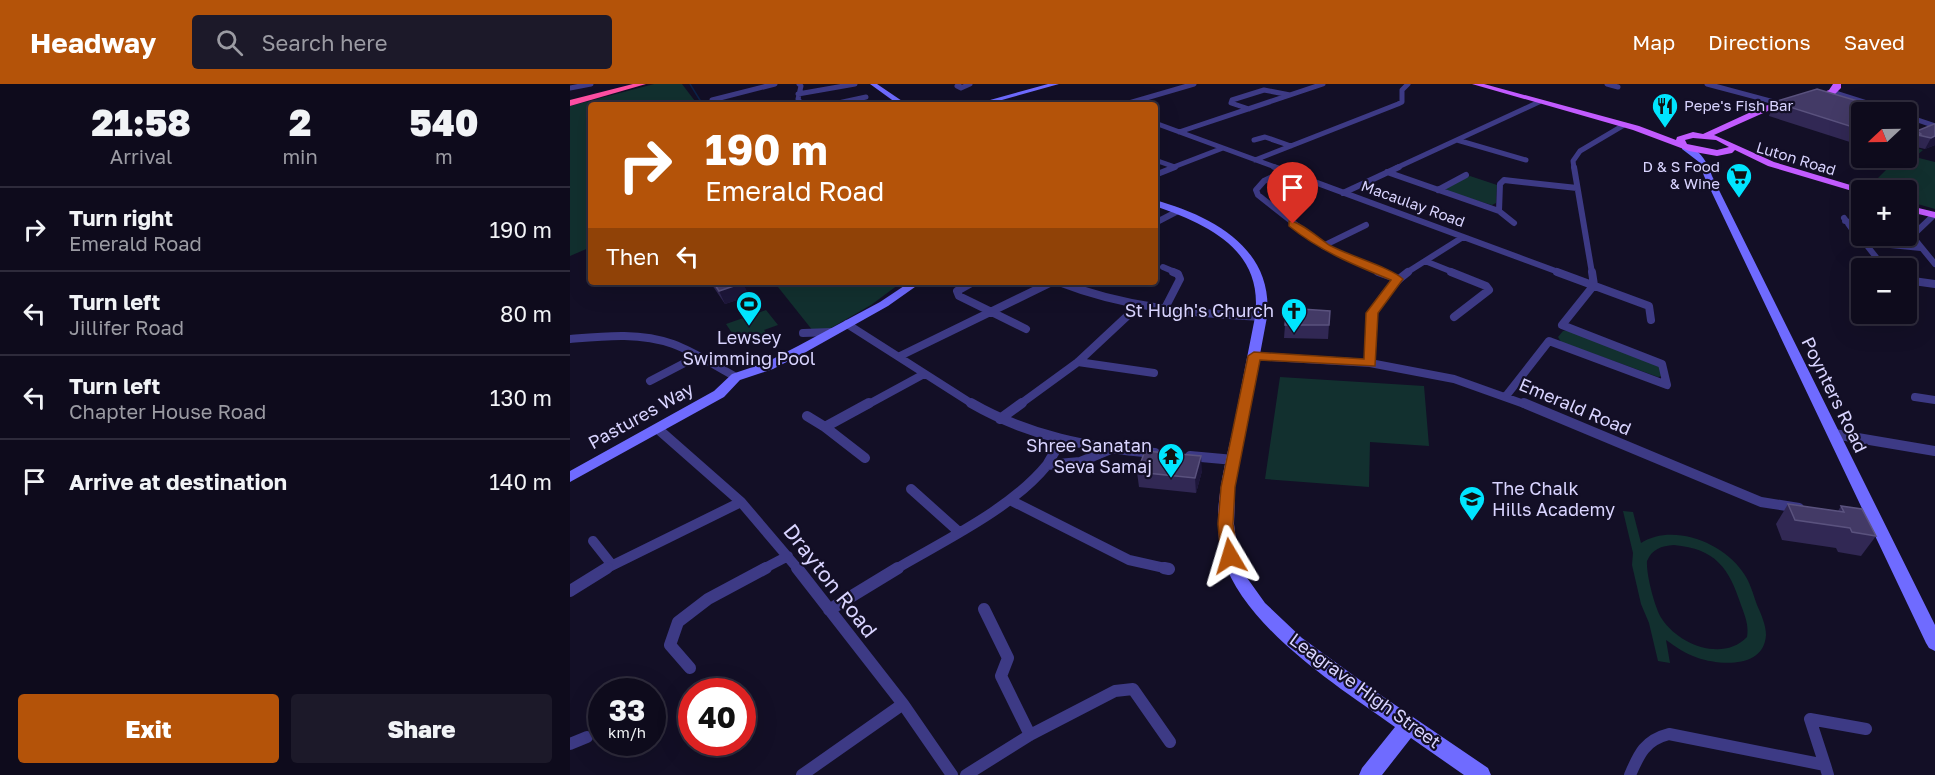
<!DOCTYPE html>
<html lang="en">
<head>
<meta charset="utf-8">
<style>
	body { margin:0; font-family:"Golos Text",sans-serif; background:#1c1929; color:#f1f3f6; height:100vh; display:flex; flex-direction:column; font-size:22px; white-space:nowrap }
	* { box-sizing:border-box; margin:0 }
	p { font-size:20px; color:#9b9ba3 }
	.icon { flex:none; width:33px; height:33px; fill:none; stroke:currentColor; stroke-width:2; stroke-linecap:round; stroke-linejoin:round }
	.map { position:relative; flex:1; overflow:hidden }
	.side { display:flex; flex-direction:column; background:#0e0b1c; width:570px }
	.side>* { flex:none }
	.top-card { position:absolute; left:18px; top:18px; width:570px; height:183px; border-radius:6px; box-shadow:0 6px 24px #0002,0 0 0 2px #2e2b3b; background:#b45309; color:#fff; overflow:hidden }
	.needle { width:39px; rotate:248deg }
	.tools { position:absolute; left:1281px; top:18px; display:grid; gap:12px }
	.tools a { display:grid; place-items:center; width:66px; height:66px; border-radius:6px; background:#0e0b1c; box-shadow:0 6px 24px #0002,0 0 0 2px #2e2b3b; font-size:30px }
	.speed { position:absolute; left:18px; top:594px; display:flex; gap:12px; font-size:30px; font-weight:700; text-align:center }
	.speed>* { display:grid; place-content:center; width:78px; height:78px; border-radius:50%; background:#0e0b1c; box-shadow:0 6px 24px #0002,0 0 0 2px #2e2b3b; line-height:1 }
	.speed small { font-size:15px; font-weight:400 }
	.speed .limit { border:9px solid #d22; background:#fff; color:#111 }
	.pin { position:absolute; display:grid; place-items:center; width:51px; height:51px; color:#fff; margin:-62px -26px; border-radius:50% 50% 50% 0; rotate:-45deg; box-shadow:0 0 6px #0007 }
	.pin .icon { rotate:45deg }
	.me { position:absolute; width:66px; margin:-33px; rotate:353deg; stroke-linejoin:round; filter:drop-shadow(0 0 4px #0008) }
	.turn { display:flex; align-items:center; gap:21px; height:126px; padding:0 18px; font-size:27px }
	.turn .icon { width:78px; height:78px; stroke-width:2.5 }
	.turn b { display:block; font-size:42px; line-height:51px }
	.then { display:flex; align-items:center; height:57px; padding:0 18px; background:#0003; gap:12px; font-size:22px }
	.eta { display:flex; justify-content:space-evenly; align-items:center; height:102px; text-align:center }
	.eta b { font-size:36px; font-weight:800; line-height:42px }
	.cta { display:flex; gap:12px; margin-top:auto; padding:12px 18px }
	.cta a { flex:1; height:69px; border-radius:6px; background:#b45309; color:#fff; font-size:24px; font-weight:800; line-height:69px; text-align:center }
	.cta a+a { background:#1c1929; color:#f1f3f6 }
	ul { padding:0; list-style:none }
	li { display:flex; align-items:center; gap:18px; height:84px; padding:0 18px; border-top:2px solid #2e2b3b }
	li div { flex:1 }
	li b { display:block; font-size:22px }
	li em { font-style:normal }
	header { display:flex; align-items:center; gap:36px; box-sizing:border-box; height:84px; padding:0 30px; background:#b45309; color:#fff }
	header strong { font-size:28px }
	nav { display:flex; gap:33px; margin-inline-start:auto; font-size:21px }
	.search { width:420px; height:54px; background:#1c1929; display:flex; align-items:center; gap:15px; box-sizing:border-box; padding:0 21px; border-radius:6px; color:#9b9ba3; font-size:22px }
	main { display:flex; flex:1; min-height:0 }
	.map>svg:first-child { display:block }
	.green { fill:#12302f; fill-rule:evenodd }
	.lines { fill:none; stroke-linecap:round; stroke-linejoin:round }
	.stream { stroke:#0c2248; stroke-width:1.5 }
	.street-far4 { stroke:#3d3a85; stroke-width:5 }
	.street-far3 { stroke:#3d3a85; stroke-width:6 }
	.street-far2 { stroke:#3d3a85; stroke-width:8 }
	.street-far1 { stroke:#3d3a85; stroke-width:10 }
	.street { stroke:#3d3a85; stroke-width:12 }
	.secondary { fill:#6f6bff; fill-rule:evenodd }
	.primary { fill:#c25bff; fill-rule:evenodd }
	.highway { fill:#ff4fa3; fill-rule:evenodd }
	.wall { fill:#312854 }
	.shaded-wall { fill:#1d163a }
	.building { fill:#433a66; stroke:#5a527e; stroke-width:1.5 }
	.route { fill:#b45309; stroke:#753606; stroke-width:1.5 }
	.labels { text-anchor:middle; stroke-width:4.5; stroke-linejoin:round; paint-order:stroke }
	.far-poi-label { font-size:15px; fill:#d9d4ff; stroke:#130f26; text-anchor:start }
	.far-street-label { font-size:15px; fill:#d9d4ff; stroke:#130f26 }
	.poi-label { font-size:18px; fill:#d9d4ff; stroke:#130f26; text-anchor:end }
	.street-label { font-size:18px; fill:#d9d4ff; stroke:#130f26 }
	.near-street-label { font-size:21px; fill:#d9d4ff; stroke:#130f26 }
</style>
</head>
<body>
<header>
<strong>Headway</strong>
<div class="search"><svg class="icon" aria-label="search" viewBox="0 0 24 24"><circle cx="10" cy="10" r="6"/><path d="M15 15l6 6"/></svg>Search here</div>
<nav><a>Map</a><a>Directions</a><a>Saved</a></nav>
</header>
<main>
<section class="side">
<div class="eta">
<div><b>21:58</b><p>Arrival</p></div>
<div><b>2</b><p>min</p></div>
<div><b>540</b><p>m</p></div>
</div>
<ul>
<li><svg class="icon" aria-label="right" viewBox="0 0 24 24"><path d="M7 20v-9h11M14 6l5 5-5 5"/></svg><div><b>Turn right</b><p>Emerald Road</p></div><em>190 m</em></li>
<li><svg class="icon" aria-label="left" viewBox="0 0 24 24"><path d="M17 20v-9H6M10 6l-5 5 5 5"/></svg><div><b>Turn left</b><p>Jillifer Road</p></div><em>80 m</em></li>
<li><svg class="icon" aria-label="left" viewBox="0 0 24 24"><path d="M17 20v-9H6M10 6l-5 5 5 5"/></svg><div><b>Turn left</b><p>Chapter House Road</p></div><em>130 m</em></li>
<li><svg class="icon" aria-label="arrive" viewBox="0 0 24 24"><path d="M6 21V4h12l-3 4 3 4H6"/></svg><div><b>Arrive at destination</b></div><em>140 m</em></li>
</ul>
<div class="cta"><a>Exit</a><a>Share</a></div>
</section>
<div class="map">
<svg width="1365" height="691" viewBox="0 0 1365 691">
	<rect width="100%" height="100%" fill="#130f26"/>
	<path class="green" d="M84 0H112L128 21H21V163L0 172V22Z
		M1340 62 1353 66 1345 73 1365 78V125L1337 117 1336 106 1297 105 1328 74H1336L1337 65Z
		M900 92 927 101 926 119 922 121 878 108 874 104Z
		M204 198H332L301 221 247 252Z
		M196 226 208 241 194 246 198 251 170 261 156 240Z
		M1000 246 1089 280 1092 292 1088 293 991 258 988 253 993 247Z
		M710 293 854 302 859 362 800 358 799 403 695 395Z
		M1053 427 1063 428 1071 459C1102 439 1152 458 1172 487 1180 497 1183 510 1187 521 1191 530 1196 541 1196 551 1194 585 1149 581 1128 574 1116 570 1106 563 1096 556L1100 579 1088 577 1079 539 1071 520 1062 481 1063 469ZM1104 461C1146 465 1159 484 1171 521 1175 532 1179 541 1177 553 1153 578 1109 561 1092 535 1085 525 1076 490 1077 477 1082 465 1091 462 1104 461Z"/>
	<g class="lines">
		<path class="stream" d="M120 0 133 21"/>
		<path class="street-far4" d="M229 0 231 2 228 15 232 21
			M389 0 387 2 391 4 400 0
			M1037 0 1048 3
			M1137 0 1212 20
			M0 4 21 0
			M1262 8 1325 28
			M228 10 285 0
			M142 16 205 0
			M259 21 296 13
			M552 21 624 0
			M679 25 661 19 662 16 694 6 720 11
			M1336 32 1365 42
			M585 39 708 84
			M609 48 753 0
			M684 56 695 53 721 62
			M887 56 956 76
			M585 76 605 83
			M685 76 828 20 832 18V6L838 0
			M601 84 653 64
			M826 84 969 18
			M1004 84 1003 77 1010 67 1054 41"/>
		<path class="street-far3" d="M704 83 991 189
			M1004 83 1022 189
			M715 87 694 97 686 106 688 111 753 162 812 189
			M817 88 929 127 944 139
			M585 91 605 83
			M868 106 896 91
			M773 109 829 83
			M929 127 930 100 934 96 1007 104
			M1364 131 1342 152 1365 180
			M1274 134 1287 152 1300 159 1298 163 1306 173
			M1275 137 1291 139
			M585 139 608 127
			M1300 159 1351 164
			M753 162 796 141
			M855 177 885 189
			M593 183 607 189
			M836 189 893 153"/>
		<path class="street-far2" d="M808 188 828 195
			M881 188 916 202 919 206 884 233
			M987 188 1079 222 1081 236
			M1336 196 1365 200
			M403 198 387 207 389 212 456 245
			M489 198C555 224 621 229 691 233
			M594 226 610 195 608 190 603 188
			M277 240 404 321
			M233 249 262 248
			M0 255C34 252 70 248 103 260 125 268 145 282 166 293
			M330 272 482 198
			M684 272 800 279 884 295 957 321
			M508 278 584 289
			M800 279C799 235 801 216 838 188
			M80 297 128 272
			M936 312 979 257 1097 301 1092 280 992 241 1024 201 1022 188
			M1345 313 1365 316
			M297 321 354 290
			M449 321 508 278 568 222"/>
		<path class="street-far1" d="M401 319C458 352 520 364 585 369
			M954 319 1191 418 1229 424
			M237 332 255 343 299 319
			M430 335 452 319
			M255 343 295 374
			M88 345 171 418 228 485
			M1264 350 1365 367
			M620 372 664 376
			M477 381 492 355
			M341 405 389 448
			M440 416 559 476 599 485
			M23 457 42 481
			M35 485 171 418
			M193 485 218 472
			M326 485C375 456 441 425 477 381L510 378 541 365"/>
		<path class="street" d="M227 484 333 620 382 691
			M594 484 599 485
			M0 507 37 484
			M414 525 438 574 431 592 460 651
			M259 526 328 484
			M120 584 100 561 108 538 138 515 196 484
			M0 660 17 653
			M1255 681 1240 635 1296 645
			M232 691 333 620
			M396 691 460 651 545 607 563 605 600 658
			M1060 691C1069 670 1075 656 1099 650L1255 681 1258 691"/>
		<path class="secondary" d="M300 0H307L338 21H329Z
			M478 0H489L414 21H402Z
			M1112 61C1128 61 1138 79 1142 92L1365 541V567L1359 564 1356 559 1134 92 1129 78 1112 65Z
			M585 116C642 132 704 164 697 233L665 403 664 440 668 472 675 491 695 519 732 554 809 610 918 684 921 691H894L841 654 812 691H789L792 684 825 643C767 602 675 544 653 474 640 432 655 382 664 340 671 304 678 269 685 233 694 166 639 141 585 122Z
			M340 198H352L318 222 236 268 203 285 170 296 154 313 0 398V387L144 307 162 290 195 279 228 262 310 218Z"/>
		<path class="primary" d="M902 0H914L1069 42 1106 56 1107 53 1123 48 1133 50 1194 22 1251 9 1259 6 1263 0H1271V4L1265 10 1200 26 1144 51 1204 78 1297 106 1289 109 1198 82 1165 66 1162 69 1147 72 1119 67 1063 46ZM1123 54 1146 56 1159 63 1147 66 1117 60 1115 56Z
			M1336 121 1365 128V134L1336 127Z"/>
		<path class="highway" d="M63 0H76L0 22V16Z"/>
	</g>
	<path class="wall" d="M1204 18 1292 28V56L1283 59 1199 32Z
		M1364 40 1365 61 1355 65 1342 62 1343 59 1342 58 1347 47Z
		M140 198H172L179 212 155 220Z
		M760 227 758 255 714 254 715 241Z
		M632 387 626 409 569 403 567 388Z
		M1218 420 1268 427 1271 422 1306 452 1291 472 1268 468 1266 464 1212 456 1206 440Z"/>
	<path class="shaded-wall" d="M1292 44V56L1283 59 1289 45Z
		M1365 52V61L1355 65 1361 54Z
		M173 199 179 212 155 220 149 207Z
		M631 372 632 387 626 409 625 394Z"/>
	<path class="building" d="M1247 5 1308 23 1305 24 1316 28H1292V44L1289 45 1204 18Z
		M1364 40H1365V52L1361 54 1348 51 1351 50 1347 47Z
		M143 198H172L173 199 149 207Z
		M717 224 760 227 759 241H715Z
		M575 367 631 372 625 394 567 388Z
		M1218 420 1274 428 1271 422 1292 425 1306 452 1282 448 1280 444 1225 436Z"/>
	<path class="route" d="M719 137C728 136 750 155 759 161 779 172 820 183 833 195L808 229 805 282 690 276 665 403 663 440 668 472 665 476 660 478 654 476 651 472 648 440 651 403 678 272 684 268 794 275 796 229 821 196C784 181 750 167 719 142Z"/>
	<defs>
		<g id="restaurant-pin" transform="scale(1.35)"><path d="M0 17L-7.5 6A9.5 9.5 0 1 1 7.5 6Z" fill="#00e5ff" stroke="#130f26"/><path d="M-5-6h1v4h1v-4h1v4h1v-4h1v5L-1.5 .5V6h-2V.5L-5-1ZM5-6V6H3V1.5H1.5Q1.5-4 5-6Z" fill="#111"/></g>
		<g id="supermarket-pin" transform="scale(1.35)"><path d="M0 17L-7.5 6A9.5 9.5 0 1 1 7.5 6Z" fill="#00e5ff" stroke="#130f26"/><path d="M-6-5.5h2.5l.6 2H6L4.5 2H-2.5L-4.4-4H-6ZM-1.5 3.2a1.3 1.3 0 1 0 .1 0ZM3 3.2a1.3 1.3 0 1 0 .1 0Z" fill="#111"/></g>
		<g id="stadium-pin" transform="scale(1.35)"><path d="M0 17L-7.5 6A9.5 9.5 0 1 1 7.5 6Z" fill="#00e5ff" stroke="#130f26"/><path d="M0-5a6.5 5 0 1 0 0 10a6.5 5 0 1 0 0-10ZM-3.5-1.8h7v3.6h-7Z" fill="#111"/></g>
		<g id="church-pin" transform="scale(1.35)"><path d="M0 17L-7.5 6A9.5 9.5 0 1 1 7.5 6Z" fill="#00e5ff" stroke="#130f26"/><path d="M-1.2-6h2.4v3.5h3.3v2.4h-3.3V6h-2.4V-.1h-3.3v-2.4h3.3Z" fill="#111"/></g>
		<g id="temple-pin" transform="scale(1.35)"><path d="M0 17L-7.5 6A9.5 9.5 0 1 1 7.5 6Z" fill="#00e5ff" stroke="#130f26"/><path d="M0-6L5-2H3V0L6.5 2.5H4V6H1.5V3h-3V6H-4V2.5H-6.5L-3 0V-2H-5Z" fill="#111"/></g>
		<g id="school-pin" transform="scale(1.35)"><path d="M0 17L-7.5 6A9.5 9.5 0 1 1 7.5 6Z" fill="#00e5ff" stroke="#130f26"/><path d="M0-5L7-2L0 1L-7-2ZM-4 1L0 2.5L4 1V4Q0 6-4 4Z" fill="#111"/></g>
	</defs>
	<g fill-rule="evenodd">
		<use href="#restaurant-pin" x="1095" y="22"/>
		<use href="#supermarket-pin" x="1169" y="92"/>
		<use href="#stadium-pin" x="179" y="220"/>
		<use href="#church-pin" x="724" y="227"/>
		<use href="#temple-pin" x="601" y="372"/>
		<use href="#school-pin" x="902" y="415"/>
	</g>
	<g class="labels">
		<g class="far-poi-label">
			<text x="1114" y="27">Pepe's Fish Bar</text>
			<text x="1150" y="88" text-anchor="end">D &amp; S Food<tspan x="1150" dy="17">&amp; Wine</tspan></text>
		</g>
		<g class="far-street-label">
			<text transform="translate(1226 75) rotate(17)" y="5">Luton Road</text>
			<text transform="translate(843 120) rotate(20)" y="5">Macaulay Road</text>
		</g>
		<g class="poi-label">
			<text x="704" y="233">St Hugh's Church</text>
			<text x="179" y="260" text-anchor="middle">Lewsey<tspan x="179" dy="21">Swimming Pool</tspan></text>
			<text x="582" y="368">Shree Sanatan<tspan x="582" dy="21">Seva Samaj</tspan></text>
			<text x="922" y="411" text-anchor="start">The Chalk<tspan x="922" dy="21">Hills Academy</tspan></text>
		</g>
		<g class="street-label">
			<text transform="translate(1264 311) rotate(64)" y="6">Poynters Road</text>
			<text transform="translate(1005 323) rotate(23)" y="6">Emerald Road</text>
			<text transform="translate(71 332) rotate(-29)" y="6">Pastures Way</text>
			<text transform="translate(795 607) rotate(36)" y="6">Leagrave High Street</text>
		</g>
		<g class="near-street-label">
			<text transform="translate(260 497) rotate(52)" y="7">Drayton Road</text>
		</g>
	</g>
</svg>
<div class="tools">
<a><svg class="needle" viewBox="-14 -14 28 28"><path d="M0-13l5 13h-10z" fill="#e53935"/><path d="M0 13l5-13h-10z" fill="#9b9ba3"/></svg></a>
<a>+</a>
<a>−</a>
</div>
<div class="speed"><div>33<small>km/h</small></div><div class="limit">40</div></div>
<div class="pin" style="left:723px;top:140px;background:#d93025"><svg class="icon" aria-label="arrive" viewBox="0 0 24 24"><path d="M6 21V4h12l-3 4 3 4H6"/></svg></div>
<svg class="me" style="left:660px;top:472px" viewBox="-20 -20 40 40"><path d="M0-17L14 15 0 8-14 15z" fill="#b45309" stroke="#fff" stroke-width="4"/></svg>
<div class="top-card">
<div class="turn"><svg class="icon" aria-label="right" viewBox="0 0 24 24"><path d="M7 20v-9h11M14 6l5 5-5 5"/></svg><div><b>190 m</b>Emerald Road</div></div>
<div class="then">Then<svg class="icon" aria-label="left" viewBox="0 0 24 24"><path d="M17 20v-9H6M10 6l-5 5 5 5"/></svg></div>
</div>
</div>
</main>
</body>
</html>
